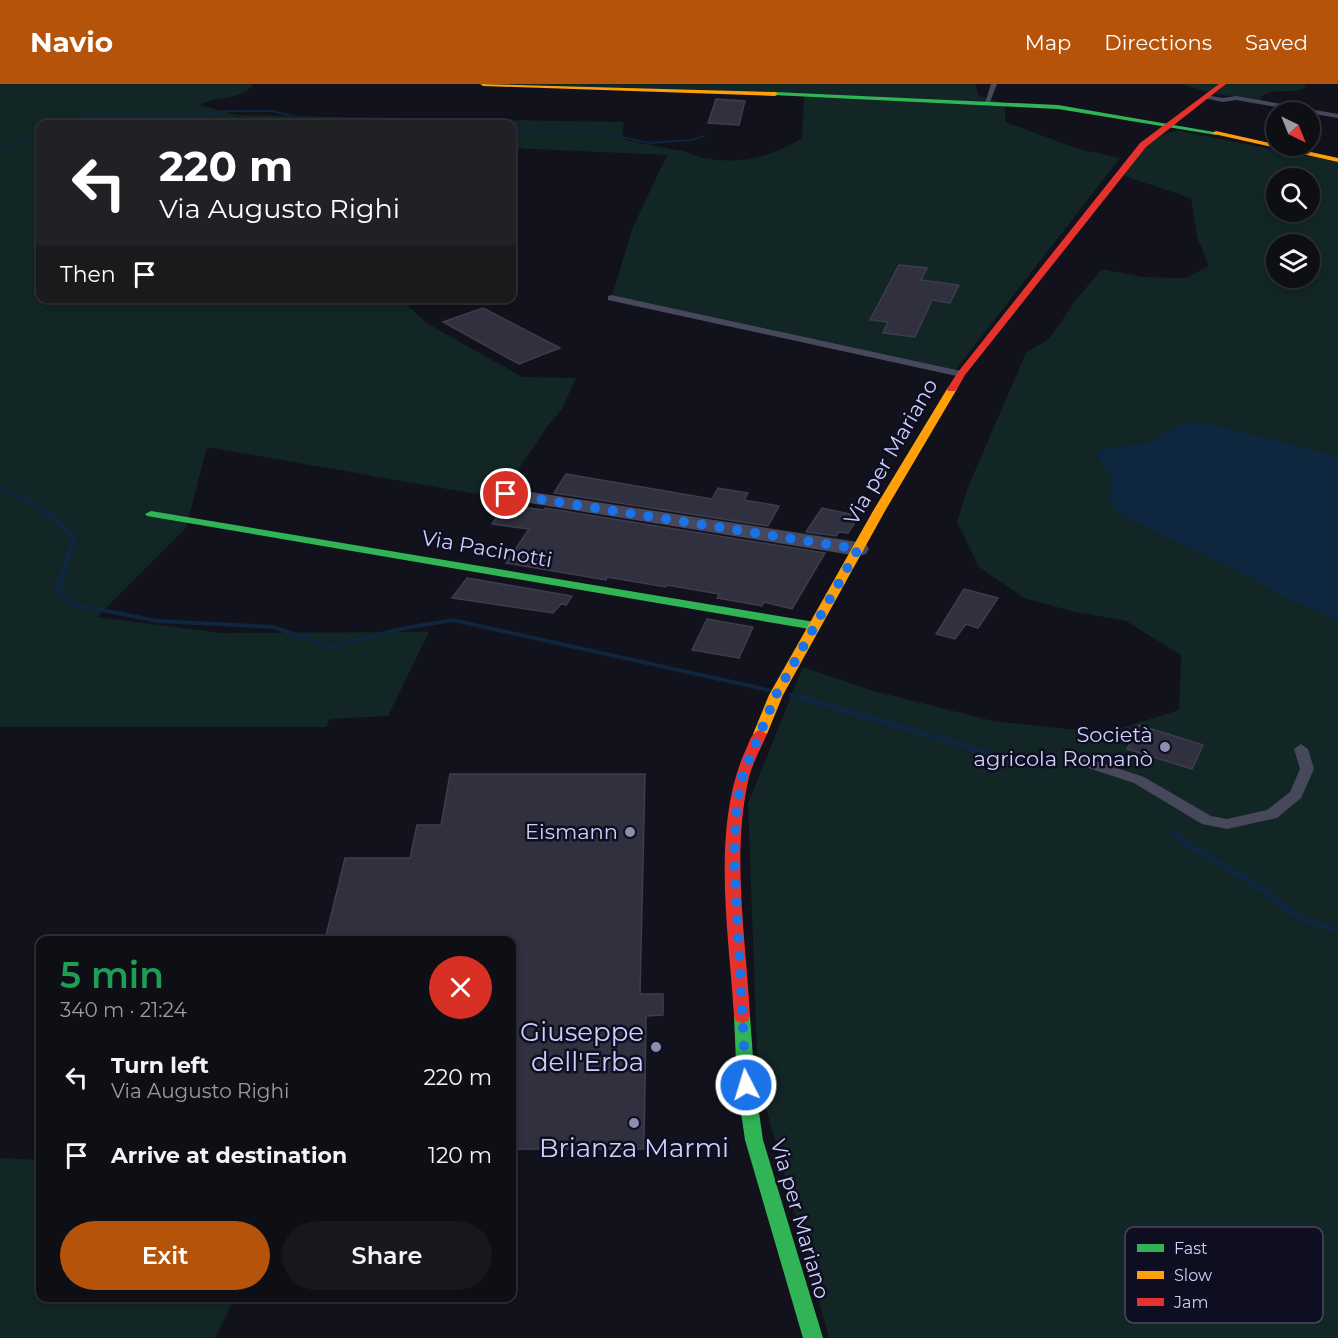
<!DOCTYPE html>
<html lang="en">
<head>
<meta charset="utf-8">
<style>
	body { margin:0; font-family:Montserrat,sans-serif; background:#17171e; color:#f1f3f6; height:100vh; display:flex; flex-direction:column; font-size:22px; white-space:nowrap }
	* { box-sizing:border-box; margin:0 }
	p { font-size:20px; color:#9b9ca0 }
	.icon { flex:none; width:33px; height:33px; fill:none; stroke:currentColor; stroke-width:2; stroke-linecap:round; stroke-linejoin:round }
	.map { position:relative; flex:1; overflow:hidden }
	.details { position:absolute; left:36px; top:852px; width:480px; height:366px; display:flex; flex-direction:column; background:#0e0e15; border-radius:12px; box-shadow:0 3px 9px #0003,0 0 0 2px #2e2e34 }
	.details>* { flex:none }
	.banner { position:absolute; left:36px; top:36px; width:480px; height:183px; border-radius:12px; box-shadow:0 3px 9px #0003,0 0 0 2px #2e2e34; background:#202124; color:#fff; overflow:hidden }
	.needle { width:39px; rotate:137deg }
	.fabs { position:absolute; left:1266px; top:18px; display:grid; gap:12px }
	.fabs a { display:grid; place-items:center; width:54px; height:54px; border-radius:50%; background:#0e0e15; box-shadow:0 3px 9px #0003,0 0 0 2px #2e2e34; font-size:30px }
	.pin { position:absolute; display:grid; place-items:center; width:51px; height:51px; color:#fff; margin:-26px; border:3px solid #fff; border-radius:50%; box-shadow:0 2px 6px #0007 }
	.me { position:absolute; width:66px; margin:-33px; rotate:355deg; stroke-linejoin:round; filter:drop-shadow(0 0 4px #0008) }
	.turn { display:flex; align-items:center; gap:21px; height:126px; padding:0 24px; font-size:27px }
	.turn .icon { width:78px; height:78px; stroke-width:2.5 }
	.turn b { display:block; font-size:42px; line-height:51px }
	.then { display:flex; align-items:center; height:57px; padding:0 24px; background:#0003; gap:12px; font-size:22px }
	.round { display:grid; place-items:center; flex:none; width:63px; height:63px; border-radius:32px; background:#17171e }
	.headline { display:flex; align-items:center; justify-content:space-between; height:102px; padding:0 24px }
	h1 { font-size:36px; font-weight:600; line-height:45px; color:#1e9e55 }
	.action { display:flex; gap:12px; margin-top:auto; padding:12px 24px }
	.action a { flex:1; height:69px; border-radius:36px; background:#b45309; color:#fff; font-size:24px; font-weight:600; line-height:69px; text-align:center }
	.action a+a { background:#17171e; color:#f1f3f6 }
	ul { padding:0; list-style:none }
	li { display:flex; align-items:center; gap:18px; height:78px; padding:0 24px }
	li div { flex:1 }
	li b { display:block; font-size:22px }
	li em { font-style:normal }
	header { display:flex; align-items:center; gap:36px; box-sizing:border-box; height:84px; padding:0 30px; background:#b45309; color:#fff }
	header strong { font-size:28px }
	nav { display:flex; gap:33px; margin-inline-start:auto; font-size:21px }
	.map>svg:first-child { display:block }
	.green { fill:#112625; fill-rule:evenodd }
	.water { fill:#0f263f }
	.lines { fill:none; stroke-linecap:round; stroke-linejoin:round }
	.stream { fill:#0f263f; fill-rule:evenodd }
	.building { fill:#30303e; stroke:#3e3c4f; stroke-width:1.5 }
	.lane { fill:#47485c; fill-rule:evenodd }
	.street { fill:#47485c; fill-rule:evenodd }
	.fast { fill:#30b455; fill-rule:evenodd }
	.slow { fill:#ff9f0a; fill-rule:evenodd }
	.jam { fill:#e5322d; fill-rule:evenodd }
	.route { stroke:#1a73e8; stroke-width:10; stroke-dasharray:0 18 }
	.poi-dot { fill:#8d8dae; stroke:#0f0e20; stroke-width:2 }
	.labels { text-anchor:middle; stroke-width:5; stroke-linejoin:round; paint-order:stroke }
	.street-label { font-size:21px; fill:#cfcffd; stroke:#0f0e20 }
	.poi-label { font-size:21px; fill:#cfcffd; stroke:#0f0e20; text-anchor:end }
	.near-poi-label { font-size:26px; fill:#cfcffd; stroke:#0f0e20; text-anchor:end }
	.key { fill:#0f0e20; stroke:#494862; stroke-width:1.5 }
	.key-label { font-size:16px; fill:#cfcffd }
</style>
</head>
<body>
<header>
<strong>Navio</strong>
<nav><a>Map</a><a>Directions</a><a>Saved</a></nav>
</header>
<div class="map">
<svg width="1338" height="1254" viewBox="0 0 1338 1254">
	<rect width="100%" height="100%" fill="#12121c"/>
	<path class="green" d="M0 0H253C243 17 218 11 199 21L238 31 624 38 622 55C642 60 662 63 682 67 690 68 697 73 704 74 741 81 771 73 802 54L804 12 484 0H975L979 12 1005 19V38L1079 65 1120 74 954 288 611 214 633 143 667 71 512 64V40H40V214L401 215 425 238 522 293 576 294 562 325 547 343 499 414 207 363 186 444 97 533 222 549 429 548 388 632 330 635 326 643H0Z
		M1181 0H1303L1306 3C1294 12 1274 2 1260 13L1262 17 1211 9Z
		M1179 47 1338 78V1254H829L758 994 748 719 803 583 874 607 993 637 1106 649 1179 626 1181 571 1126 537 1071 527 1024 514 979 483 957 438 968 403 1026 269 1049 255 1078 213 1102 185 1143 193 1185 194 1209 182 1197 153 1191 114 1121 91C1137 73 1153 48 1179 47ZM1276 94H1310V128H1276ZM1276 160H1310V194H1276Z
		M0 1074 40 1076V1214H235L215 1254H0Z"/>
	<path class="water" d="M1191 338 1218 342 1338 372V537L1286 514 1249 493 1126 433C1104 417 1111 417 1112 394L1096 371 1098 368C1114 360 1132 363 1149 358 1164 353 1175 339 1191 338Z"/>
	<g class="lines">
		<path class="stream" d="M229 26H272L332 40H327L272 28H229L175 35 120 31 89 33 55 40H50L89 31 120 29 175 33Z
			M512 44 598 47 649 58 692 55 704 51 706 52 692 57 649 60 598 49 512 46Z
			M39 45H40V48L34 54 0 67V65L32 52Z
			M0 403C31 412 56 430 77 454L61 506 74 518 157 535 274 541 332 561 400 543 453 534 768 604 772 606 768 608 453 538 400 547 332 565 273 545 157 539 72 522 70 521 55 506 71 454C50 434 28 416 0 407Z
			M790 609H796L1036 680 1037 682 1033 685 1030 684 790 613 789 611Z
			M1172 745 1175 746 1190 758 1256 797 1304 833 1338 843V849L1298 837 1250 801 1184 762 1169 750 1168 748 1169 746Z"/>
	</g>
	<path class="building" d="M716 15 745 17 739 41 708 39Z
		M899 181 927 184 921 196 959 201 950 219 932 216 915 253 883 249 888 238 870 236Z
		M483 224 560 264 519 280 443 238Z
		M566 390 712 415 718 404 748 409 744 416 779 422 768 442 554 409Z
		M505 421 544 426 545 424 825 469 792 525 764 518 762 522 717 514 719 510 667 501 666 503 607 493 606 496 506 479 529 445 492 440Z
		M822 424 859 432 848 449 839 448 836 452 806 448Z
		M467 494 572 512 566 521 561 520 553 529 452 514Z
		M964 505 998 514 978 544 966 540 955 555 936 550Z
		M707 535 753 543 739 574 692 566Z
		M1139 641 1203 661 1192 685 1127 665Z
		M450 690H645L640 910H663V931L646 932 644 1065H512V856H325L345 774H410L417 741H441Z"/>
	<g class="lines">
		<path class="lane" d="M991 0H997L990 18 985 19Z
			M1205 11 1223 14 1236 12 1338 30V34L1236 16 1223 18 1203 14Z
			M611 211 961 287 966 290 961 293 608 216V212Z
			M1301 660 1308 665 1314 685 1301 714 1277 734 1227 745 1202 740 1134 699 1070 678 1068 675 1075 670 1144 693 1211 732 1227 735 1267 726 1290 708 1300 685 1294 665Z"/>
		<path class="street" d="M505 404 858 458 866 460 869 465 866 470 858 472 498 414 495 410 498 406Z"/>
		<path class="fast" d="M775 8 1058 21 1220 49 1216 51 1058 25 773 11Z
			M151 427 815 538 821 542 815 546 147 432 145 430Z
			M742 925 748 927 750 932 755 1001 763 1056 823 1254H803L745 1056 737 1001 734 932 736 927Z"/>
		<path class="slow" d="M480 0 775 8 778 10 775 12 483 2Z
			M1216 47 1338 74V78L1214 50 1212 49Z
			M952 302 957 305 885 427 783 611 767 650 760 654 755 653 753 650 769 611 873 427 947 305Z"/>
		<path class="jam" d="M1219 0H1226L1146 63 965 291 956 307H948L947 305 958 288 1140 59Z
			M760 646 767 650C761 664 753 678 749 693 731 770 746 854 750 932L748 937 742 939 736 937 734 932C729 848 710 741 747 663 750 656 752 648 760 646Z"/>
	</g>
	<g class="lines">
		<path class="route" d="M506 410 858 465 776 611 743 690 737 720 734 770 746 1001"/>
	</g>
	<g class="poi-dot">
		<circle cx="1165" cy="663" r="6"/>
		<circle cx="630" cy="748" r="6"/>
		<circle cx="656" cy="963" r="6"/>
		<circle cx="634" cy="1039" r="6"/>
	</g>
	<g class="labels">
		<g class="street-label">
			<text transform="translate(891 368) rotate(-60)" y="7">Via per Mariano</text>
			<text transform="translate(487 465) rotate(10)" y="7">Via Pacinotti</text>
			<text transform="translate(800 1135) rotate(74)" y="7">Via per Mariano</text>
		</g>
		<g class="poi-label">
			<text x="1153" y="658">Società<tspan x="1153" dy="24">agricola Romanò</tspan></text>
			<text x="618" y="755">Eismann</text>
		</g>
		<g class="near-poi-label">
			<text x="644" y="957">Giuseppe<tspan x="644" dy="30">dell'Erba</tspan></text>
			<text x="634" y="1073" text-anchor="middle">Brianza Marmi</text>
		</g>
	</g>
	<rect x="1125" y="1143" width="198" height="96" rx="9" class="key"/>
	<rect x="1137" y="1160" width="27" height="8" fill="#30b455"/>
	<rect x="1137" y="1187" width="27" height="8" fill="#ff9f0a"/>
	<rect x="1137" y="1214" width="27" height="8" fill="#e5322d"/>
	<g class="key-label">
		<text x="1174" y="1170">Fast</text>
		<text x="1174" y="1197">Slow</text>
		<text x="1174" y="1224">Jam</text>
	</g>
</svg>
<div class="fabs">
<a><svg class="needle" viewBox="-14 -14 28 28"><path d="M0-13l5 13h-10z" fill="#e53935"/><path d="M0 13l5-13h-10z" fill="#9b9ca0"/></svg></a>
<a><svg class="icon" aria-label="search" viewBox="0 0 24 24"><circle cx="10" cy="10" r="6"/><path d="M15 15l6 6"/></svg></a>
<a><svg class="icon" aria-label="layers" viewBox="0 0 24 24"><path d="M12 4l9 5-9 5-9-5zM3 14l9 5 9-5"/></svg></a>
</div>
<div class="pin" style="left:506px;top:410px;background:#d93025"><svg class="icon" aria-label="arrive" viewBox="0 0 24 24"><path d="M6 21V4h12l-3 4 3 4H6"/></svg></div>
<svg class="me" style="left:746px;top:1001px" viewBox="-20 -20 40 40"><circle r="17" fill="#1a73e8" stroke="#fff" stroke-width="3"/><path d="M0-11L8 9 0 5-8 9z" fill="#fff"/></svg>
<div class="banner">
<div class="turn"><svg class="icon" aria-label="left" viewBox="0 0 24 24"><path d="M17 20v-9H6M10 6l-5 5 5 5"/></svg><div><b>220 m</b>Via Augusto Righi</div></div>
<div class="then">Then<svg class="icon" aria-label="arrive" viewBox="0 0 24 24"><path d="M6 21V4h12l-3 4 3 4H6"/></svg></div>
</div>
<section class="details">
<div class="headline"><div><h1>5 min</h1><p>340 m · 21:24</p></div><a class="round" style="background:#d93025;color:#fff"><svg class="icon" aria-label="close" viewBox="0 0 24 24"><path d="M6 6l12 12M18 6L6 18"/></svg></a></div>
<ul>
<li><svg class="icon" aria-label="left" viewBox="0 0 24 24"><path d="M17 20v-9H6M10 6l-5 5 5 5"/></svg><div><b>Turn left</b><p>Via Augusto Righi</p></div><em>220 m</em></li>
<li><svg class="icon" aria-label="arrive" viewBox="0 0 24 24"><path d="M6 21V4h12l-3 4 3 4H6"/></svg><div><b>Arrive at destination</b></div><em>120 m</em></li>
</ul>
<div class="action"><a>Exit</a><a>Share</a></div>
</section>
</div>
</body>
</html>
